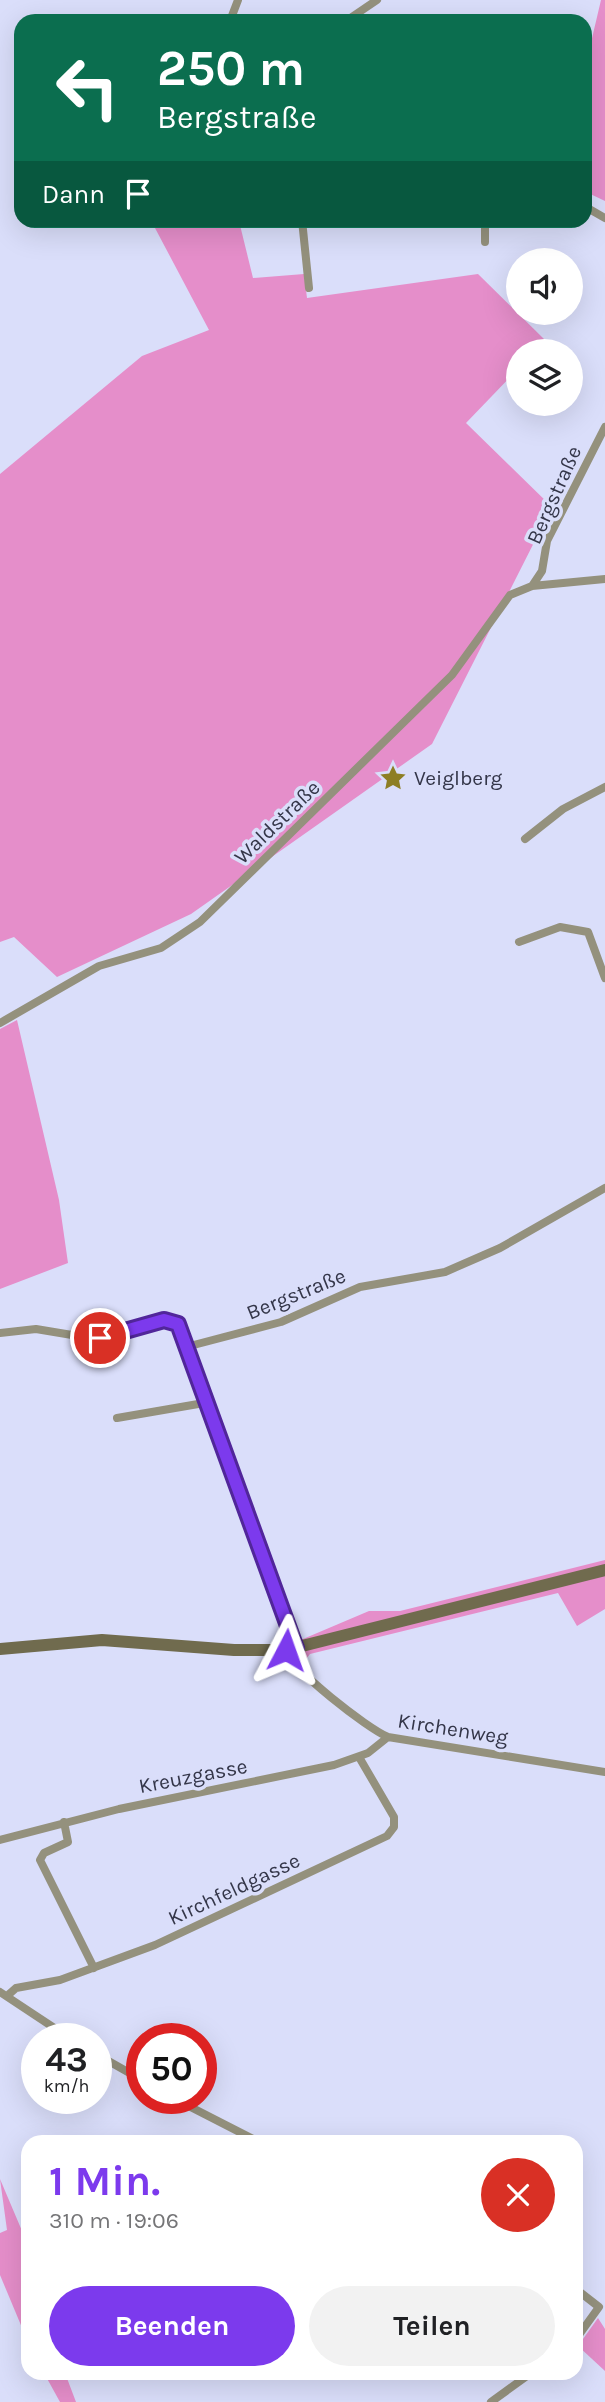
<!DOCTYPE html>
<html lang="de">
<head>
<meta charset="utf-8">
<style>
	body { margin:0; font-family:Karla,sans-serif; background:#f2f2f2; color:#202124; height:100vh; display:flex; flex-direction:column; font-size:26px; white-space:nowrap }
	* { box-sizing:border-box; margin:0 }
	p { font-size:23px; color:#757577 }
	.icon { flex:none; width:38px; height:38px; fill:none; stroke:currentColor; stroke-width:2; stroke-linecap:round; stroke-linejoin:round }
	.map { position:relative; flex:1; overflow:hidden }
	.sheet { position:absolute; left:21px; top:2135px; width:562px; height:245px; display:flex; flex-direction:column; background:#fff; border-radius:21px; box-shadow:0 7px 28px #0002 }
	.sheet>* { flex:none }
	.guide { position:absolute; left:14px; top:14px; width:578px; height:214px; border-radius:21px; box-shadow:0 7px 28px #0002; background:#0b6e4f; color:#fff; overflow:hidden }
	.buttons { position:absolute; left:506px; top:248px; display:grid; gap:14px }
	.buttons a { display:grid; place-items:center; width:77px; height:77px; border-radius:50%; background:#fff; box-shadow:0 7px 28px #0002; font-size:35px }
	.speed { position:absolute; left:21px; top:2023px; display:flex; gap:14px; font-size:35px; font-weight:700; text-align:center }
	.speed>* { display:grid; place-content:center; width:91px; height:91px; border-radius:50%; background:#fff; box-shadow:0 7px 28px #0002; line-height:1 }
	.speed small { font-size:18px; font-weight:400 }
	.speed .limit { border:10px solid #d22; background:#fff; color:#111 }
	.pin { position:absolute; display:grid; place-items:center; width:60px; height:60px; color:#fff; margin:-30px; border:4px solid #fff; border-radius:50%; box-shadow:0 2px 7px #0007 }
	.me { position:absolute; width:77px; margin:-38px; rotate:4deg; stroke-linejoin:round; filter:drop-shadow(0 0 5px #0008) }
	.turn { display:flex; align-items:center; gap:24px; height:147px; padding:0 28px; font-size:32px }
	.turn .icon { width:91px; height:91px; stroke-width:2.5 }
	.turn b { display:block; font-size:49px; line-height:60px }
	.then { display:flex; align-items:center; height:66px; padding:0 28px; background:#0003; gap:14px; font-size:26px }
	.round { display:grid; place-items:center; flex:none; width:74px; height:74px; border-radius:37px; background:#f2f2f2 }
	.overview { display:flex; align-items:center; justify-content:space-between; height:119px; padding:0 28px }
	h1 { font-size:42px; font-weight:700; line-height:52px; color:#7c3aed }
	.primary-button { display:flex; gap:14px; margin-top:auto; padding:14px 28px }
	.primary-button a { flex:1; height:80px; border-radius:42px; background:#7c3aed; color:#fff; font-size:28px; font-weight:700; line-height:80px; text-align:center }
	.primary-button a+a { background:#f2f2f2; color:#202124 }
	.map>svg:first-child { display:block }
	.green { fill:#e58eca }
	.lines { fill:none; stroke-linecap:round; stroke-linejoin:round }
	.street { stroke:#94917d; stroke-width:8 }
	.secondary { stroke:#706b4e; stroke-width:12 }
	.route-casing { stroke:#51269a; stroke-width:18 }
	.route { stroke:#7c3aed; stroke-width:12 }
	.labels { text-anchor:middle; stroke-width:7; stroke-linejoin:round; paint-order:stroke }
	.street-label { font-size:21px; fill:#343649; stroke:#dadefa }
	.poi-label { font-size:21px; fill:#343649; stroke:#dadefa; text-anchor:start }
</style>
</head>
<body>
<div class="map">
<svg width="605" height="2402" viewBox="0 0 605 2402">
	<rect width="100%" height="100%" fill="#dadefa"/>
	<path class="green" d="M601 0H605V201L584 191 585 68Z
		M188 221H239L253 278 304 274 307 298 478 274 545 340 534 352H518V369L466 423 552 507 432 744 191 914 57 977 14 937 0 942V474L142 356 209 330 155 228Z
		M17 1020 59 1200 68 1263 0 1289V1029Z
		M605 1560V1609L577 1626 558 1593 310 1654 302 1664 290 1639H303L369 1611H400Z
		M0 2179 28 2245V2342L0 2275V2233L7 2230Z
		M598 2318 605 2329V2371L578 2346Z
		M44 2373H65L76 2402H60Z"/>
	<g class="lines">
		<path class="street" d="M230 21 238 0
			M346 21 377 0
			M584 206 605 218
			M302 220 309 288
			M485 242V220
			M532 586 542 571 547 541 605 427
			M525 839 563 809 605 787
			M519 942 560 927 588 932 605 978
			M0 1023 99 966 161 948 200 922 452 675 510 595 532 586 605 579
			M0 1333 36 1329 96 1339 169 1320 178 1324 186 1347 281 1322 360 1287 445 1272 500 1248 605 1188
			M186 1347 296 1648
			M117 1418 204 1403
			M286 1650C292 1670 367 1728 388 1737L605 1772
			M64 1822 68 1842 44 1853 40 1860 94 1968
			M0 1840 119 1809 334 1765 368 1753 388 1737
			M0 1992 71 2039
			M7 1996 16 1988 60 1980 155 1945 387 1836 394 1827V1817L359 1757
			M96 2054 142 2080
			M173 2098 259 2142
			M576 2289 599 2307 576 2339
			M491 2402 531 2373"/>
		<path class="secondary" d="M0 1649 102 1640 234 1650H286L605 1570"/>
	</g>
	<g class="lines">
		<g class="route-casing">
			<path id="route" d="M100 1338 164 1320 178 1324 296 1648 286 1650"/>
		</g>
		<use href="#route" class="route"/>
	</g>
	<defs>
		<g id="sight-bare" transform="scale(2.1)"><path d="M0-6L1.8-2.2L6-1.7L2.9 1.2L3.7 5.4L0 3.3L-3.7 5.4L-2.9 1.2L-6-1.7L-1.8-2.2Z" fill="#8d7e24" stroke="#dadefa" stroke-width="2.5" paint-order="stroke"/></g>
	</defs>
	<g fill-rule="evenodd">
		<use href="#sight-bare" x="393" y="778"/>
	</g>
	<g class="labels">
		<g class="street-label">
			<text transform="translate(554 495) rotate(-66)" y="7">Bergstraße</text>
			<text transform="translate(277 822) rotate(-44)" y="7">Waldstraße</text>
			<text transform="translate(296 1294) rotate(-22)" y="7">Bergstraße</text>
			<text transform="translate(453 1729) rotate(9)" y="7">Kirchenweg</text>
			<text transform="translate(193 1776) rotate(-11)" y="7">Kreuzgasse</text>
			<text transform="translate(234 1889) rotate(-25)" y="7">Kirchfeldgasse</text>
		</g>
		<g class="poi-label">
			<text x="414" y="785">Veiglberg</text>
		</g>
	</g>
</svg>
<div class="buttons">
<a><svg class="icon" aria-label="sound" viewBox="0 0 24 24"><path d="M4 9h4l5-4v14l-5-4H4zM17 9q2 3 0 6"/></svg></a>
<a><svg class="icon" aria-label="layers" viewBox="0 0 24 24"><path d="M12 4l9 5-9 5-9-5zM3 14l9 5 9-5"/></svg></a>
</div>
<div class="speed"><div>43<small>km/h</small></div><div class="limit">50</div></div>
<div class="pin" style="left:100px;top:1338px;background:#d93025"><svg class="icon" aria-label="arrive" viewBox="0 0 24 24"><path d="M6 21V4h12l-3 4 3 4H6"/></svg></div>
<svg class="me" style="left:286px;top:1650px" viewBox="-20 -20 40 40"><path d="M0-17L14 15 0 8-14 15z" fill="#7c3aed" stroke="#fff" stroke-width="4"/></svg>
<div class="guide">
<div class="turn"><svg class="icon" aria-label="left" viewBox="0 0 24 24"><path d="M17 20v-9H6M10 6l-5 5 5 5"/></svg><div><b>250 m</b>Bergstraße</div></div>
<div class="then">Dann<svg class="icon" aria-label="arrive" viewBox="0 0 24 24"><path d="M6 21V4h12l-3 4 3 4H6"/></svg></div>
</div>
<section class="sheet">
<div class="overview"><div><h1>1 Min.</h1><p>310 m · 19:06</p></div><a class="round" style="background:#d93025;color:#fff"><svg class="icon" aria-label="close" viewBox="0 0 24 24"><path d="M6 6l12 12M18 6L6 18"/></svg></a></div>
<div class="primary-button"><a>Beenden</a><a>Teilen</a></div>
</section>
</div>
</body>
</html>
